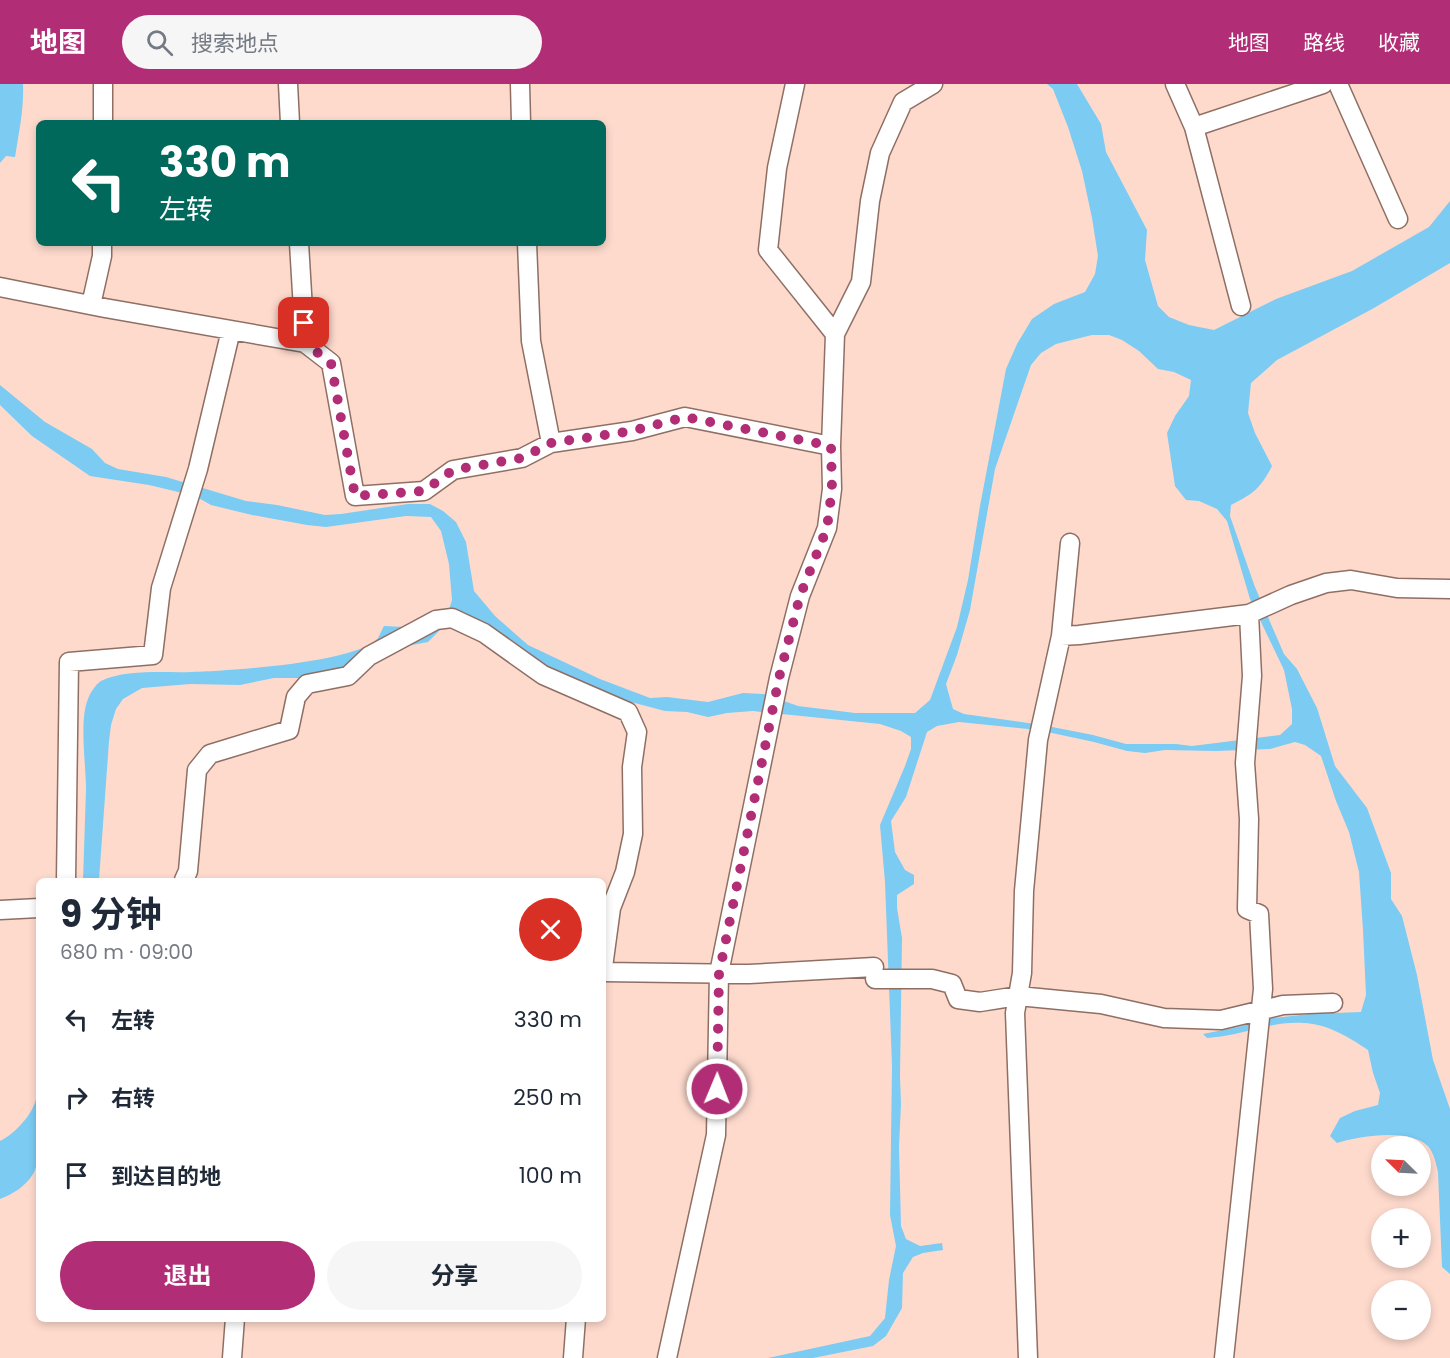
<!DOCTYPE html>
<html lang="zh">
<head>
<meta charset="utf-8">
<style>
	body { margin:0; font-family:Poppins,"Noto Sans SC",sans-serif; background:#f6f6f7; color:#1f2937; height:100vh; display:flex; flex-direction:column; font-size:22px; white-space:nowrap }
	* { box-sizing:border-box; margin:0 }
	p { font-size:20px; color:#747a83 }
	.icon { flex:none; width:33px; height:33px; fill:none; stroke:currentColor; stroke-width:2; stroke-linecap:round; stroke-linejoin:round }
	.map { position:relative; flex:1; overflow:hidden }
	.panel { position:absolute; left:36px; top:794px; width:570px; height:444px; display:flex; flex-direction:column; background:#fff; border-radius:9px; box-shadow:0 3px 9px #0003 }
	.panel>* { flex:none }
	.hud { position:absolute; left:36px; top:36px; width:570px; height:126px; border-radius:9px; box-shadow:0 3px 9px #0003; background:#00695c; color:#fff; overflow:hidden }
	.needle { width:39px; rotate:294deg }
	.tools { position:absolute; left:1371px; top:1052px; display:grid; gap:12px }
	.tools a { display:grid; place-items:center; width:60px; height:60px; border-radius:50%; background:#fff; box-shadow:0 3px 9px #0003; font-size:30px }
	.pin { position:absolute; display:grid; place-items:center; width:51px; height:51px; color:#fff; margin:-26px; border-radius:12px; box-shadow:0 3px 9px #0006 }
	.me { position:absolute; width:66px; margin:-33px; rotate:1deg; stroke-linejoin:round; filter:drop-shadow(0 0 4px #0008) }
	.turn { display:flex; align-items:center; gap:21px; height:126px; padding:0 24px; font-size:27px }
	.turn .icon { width:78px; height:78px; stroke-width:2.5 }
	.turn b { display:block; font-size:42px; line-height:51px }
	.round { display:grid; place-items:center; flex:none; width:63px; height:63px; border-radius:32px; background:#f6f6f7 }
	.overview { display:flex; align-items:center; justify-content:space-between; height:102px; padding:0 24px }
	h1 { font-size:36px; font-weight:700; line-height:45px }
	.button { display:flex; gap:12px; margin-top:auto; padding:12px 24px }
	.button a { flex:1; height:69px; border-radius:36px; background:#b12d76; color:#fff; font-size:24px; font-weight:700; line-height:69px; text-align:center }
	.button a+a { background:#f6f6f7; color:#1f2937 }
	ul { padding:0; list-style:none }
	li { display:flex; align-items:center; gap:18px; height:78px; padding:0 24px }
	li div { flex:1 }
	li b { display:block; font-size:22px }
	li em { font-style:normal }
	header { display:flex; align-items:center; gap:36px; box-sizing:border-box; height:84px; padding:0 30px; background:#b12d76; color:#fff }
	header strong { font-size:28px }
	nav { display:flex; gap:33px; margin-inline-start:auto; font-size:21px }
	.search { width:420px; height:54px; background:#f6f6f7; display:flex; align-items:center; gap:15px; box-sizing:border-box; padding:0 21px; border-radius:33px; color:#747a83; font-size:22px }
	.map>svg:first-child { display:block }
	.water { fill:#7bcbf3; fill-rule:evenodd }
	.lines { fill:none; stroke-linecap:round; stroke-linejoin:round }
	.minor-casing { stroke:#8f6f64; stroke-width:21 }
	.minor { stroke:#fff; stroke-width:18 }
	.route { stroke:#b12d76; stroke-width:10; stroke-dasharray:0 18 }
</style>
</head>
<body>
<header>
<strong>地图</strong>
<div class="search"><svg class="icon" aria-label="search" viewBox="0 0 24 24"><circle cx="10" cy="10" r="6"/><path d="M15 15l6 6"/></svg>搜索地点</div>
<nav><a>地图</a><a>路线</a><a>收藏</a></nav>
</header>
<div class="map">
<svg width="1450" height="1274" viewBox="0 0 1450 1274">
	<rect width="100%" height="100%" fill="#fedacd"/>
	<path class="water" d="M0 0H23C24 25 19 48 15 73L6 72 0 79Z
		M1047 0H1077L1101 40 1106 68 1147 146 1145 176 1158 222 1169 233 1189 241 1214 246 1276 215 1352 187 1429 143 1450 117V179L1374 224 1277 276 1251 299 1248 329 1255 349 1272 382C1261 404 1253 410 1231 421L1230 432 1255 503 1284 570 1297 585 1317 624 1335 682 1367 724 1391 789V815L1402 832 1417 891 1433 976 1450 1025V1190L1442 1183 1438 1088C1436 1079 1434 1069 1428 1062 1409 1044 1360 1052 1337 1059L1330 1052 1340 1034 1355 1027 1378 1021 1380 1009 1373 989 1368 966C1349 953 1327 940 1304 939 1280 937 1258 945 1235 950 1226 952 1216 953 1207 954L1203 950 1238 943 1266 935 1309 930 1361 928 1366 911 1363 846 1359 788 1349 748 1336 717 1321 672 1305 661 1295 658 1270 665 1216 667 1165 666 1145 669 1127 667 1094 658 1038 646 959 638 937 642 927 648 906 713 891 737 895 768 905 786 914 791V800L897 811V824L902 854 900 992 901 1020 899 1063 901 1142 906 1155 920 1162 942 1159 943 1166 923 1169 913 1173 903 1189 902 1224 886 1252 873 1262 813 1274H768L870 1252 885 1234 889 1196 896 1162 890 1131 892 982 885 798 880 741 905 682 911 665V653L901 647 880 640 753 627 727 629 708 633 687 628 665 627 612 613 447 539 428 558 391 565 367 587 357 598 337 599 312 594H274L240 601 190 600 142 604 123 615 116 625 111 641 109 657 99 796H83C84 766 85 736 86 705 86 681 79 636 88 615 90 609 96 600 101 597 125 585 165 589 192 588 226 587 357 579 378 554 380 551 382 545 384 542L404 543 448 529 452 516 449 480 441 447 431 433 406 432 326 443 307 441 252 431 211 421 195 412 149 401 90 392 32 352 0 321V301L45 338 92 365 105 379 118 385 166 393 246 417 277 421 325 431 341 430 408 420H430L443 427 456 438 466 458 474 507 495 532 528 561 600 595 650 614 667 613 708 618 743 609 764 610 798 622 855 629H915L930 616 957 543 968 496 980 422 1006 285 1017 260 1032 235 1054 220 1085 208 1095 190 1098 172 1092 134 1082 87 1068 43 1053 5ZM1092 251H1109L1122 256 1139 267 1158 285 1174 288 1191 296 1189 312 1175 332 1167 349 1175 402 1186 416 1199 417 1217 425 1227 437 1250 515 1284 586 1292 625V640L1280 651 1192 662 1176 660H1126L1093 651 1042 641 964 630 953 625 946 600 957 571 970 526 995 385 1031 281 1041 269 1056 260Z
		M39 1001C39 1021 43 1075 33 1090 26 1102 13 1110 0 1115V1057C13 1051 29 1034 34 1021 37 1015 37 1007 39 1001Z"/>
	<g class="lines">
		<g class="minor-casing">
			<path id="minor" d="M288 0 290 39
				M520 0 521 39
				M1175 0 1194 43 1241 222
				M1338 0 1398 135
				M103 39V0
				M1194 43 1323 0
				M299 159 305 259
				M527 159 531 257 551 359
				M0 203 105 224 305 259 331 279 355 412 424 407 453 386 522 374 551 359 632 347 685 333 831 362
				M91 221 102 172V159
				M835 250 861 198 870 117 880 69 903 18 933 0
				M1061 552 1079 551 1249 530 1291 511 1326 499 1351 496 1397 504 1450 505
				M66 796 69 578 153 571 161 504 198 385 231 246
				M184 796 188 787 197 686 210 670 289 646 296 613 307 600 348 592 369 572 436 536 452 534 484 549 543 591 628 628 637 648 632 683 633 750 625 788 611 824 603 883
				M0 826 39 824
				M603 888 749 890 874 883
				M875 895H932L952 900 958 915 980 918 1018 912 1101 920 1164 934 1221 936 1283 921 1333 919
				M232 1274 235 1234
				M573 1274 576 1234
				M667 1274 716 1051 719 889 779 594 800 512 827 444 832 405 831 362 835 250 768 166 777 84 795 0
				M1028 1274 1015 929 1022 889 1024 807 1038 656 1061 552 1070 459
				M1224 1274 1263 905 1259 830 1247 825 1249 735 1245 679 1252 592 1249 530"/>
		</g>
		<use href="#minor" class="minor"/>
	</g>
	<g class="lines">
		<path class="route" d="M304 239 305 259 331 279 355 412 424 407 453 386 522 374 551 359 632 347 685 333 831 362 832 405 827 444 800 512 779 594 719 890 717 1005"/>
	</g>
</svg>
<div class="tools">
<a><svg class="needle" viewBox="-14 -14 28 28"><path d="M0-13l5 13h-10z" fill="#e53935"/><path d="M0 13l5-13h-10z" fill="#747a83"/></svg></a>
<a>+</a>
<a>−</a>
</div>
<div class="pin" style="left:304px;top:239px;background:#d93025"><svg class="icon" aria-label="arrive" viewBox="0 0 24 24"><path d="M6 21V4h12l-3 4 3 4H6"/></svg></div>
<svg class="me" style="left:717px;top:1005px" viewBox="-20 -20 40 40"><circle r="17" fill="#b12d76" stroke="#fff" stroke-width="3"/><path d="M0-11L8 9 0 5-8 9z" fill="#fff"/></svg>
<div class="hud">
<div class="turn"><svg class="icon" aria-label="left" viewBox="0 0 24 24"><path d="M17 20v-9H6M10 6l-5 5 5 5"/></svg><div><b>330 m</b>左转</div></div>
</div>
<section class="panel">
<div class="overview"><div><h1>9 分钟</h1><p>680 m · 09:00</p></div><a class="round" style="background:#d93025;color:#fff"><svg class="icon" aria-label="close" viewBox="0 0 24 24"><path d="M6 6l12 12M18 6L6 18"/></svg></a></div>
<ul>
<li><svg class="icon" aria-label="left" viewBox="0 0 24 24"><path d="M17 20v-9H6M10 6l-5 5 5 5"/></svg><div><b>左转</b></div><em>330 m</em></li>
<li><svg class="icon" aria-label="right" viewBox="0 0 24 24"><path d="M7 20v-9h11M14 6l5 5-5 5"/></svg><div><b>右转</b></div><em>250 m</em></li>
<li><svg class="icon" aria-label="arrive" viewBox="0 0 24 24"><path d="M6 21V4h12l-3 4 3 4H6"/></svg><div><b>到达目的地</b></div><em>100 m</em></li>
</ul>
<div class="button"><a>退出</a><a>分享</a></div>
</section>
</div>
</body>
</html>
